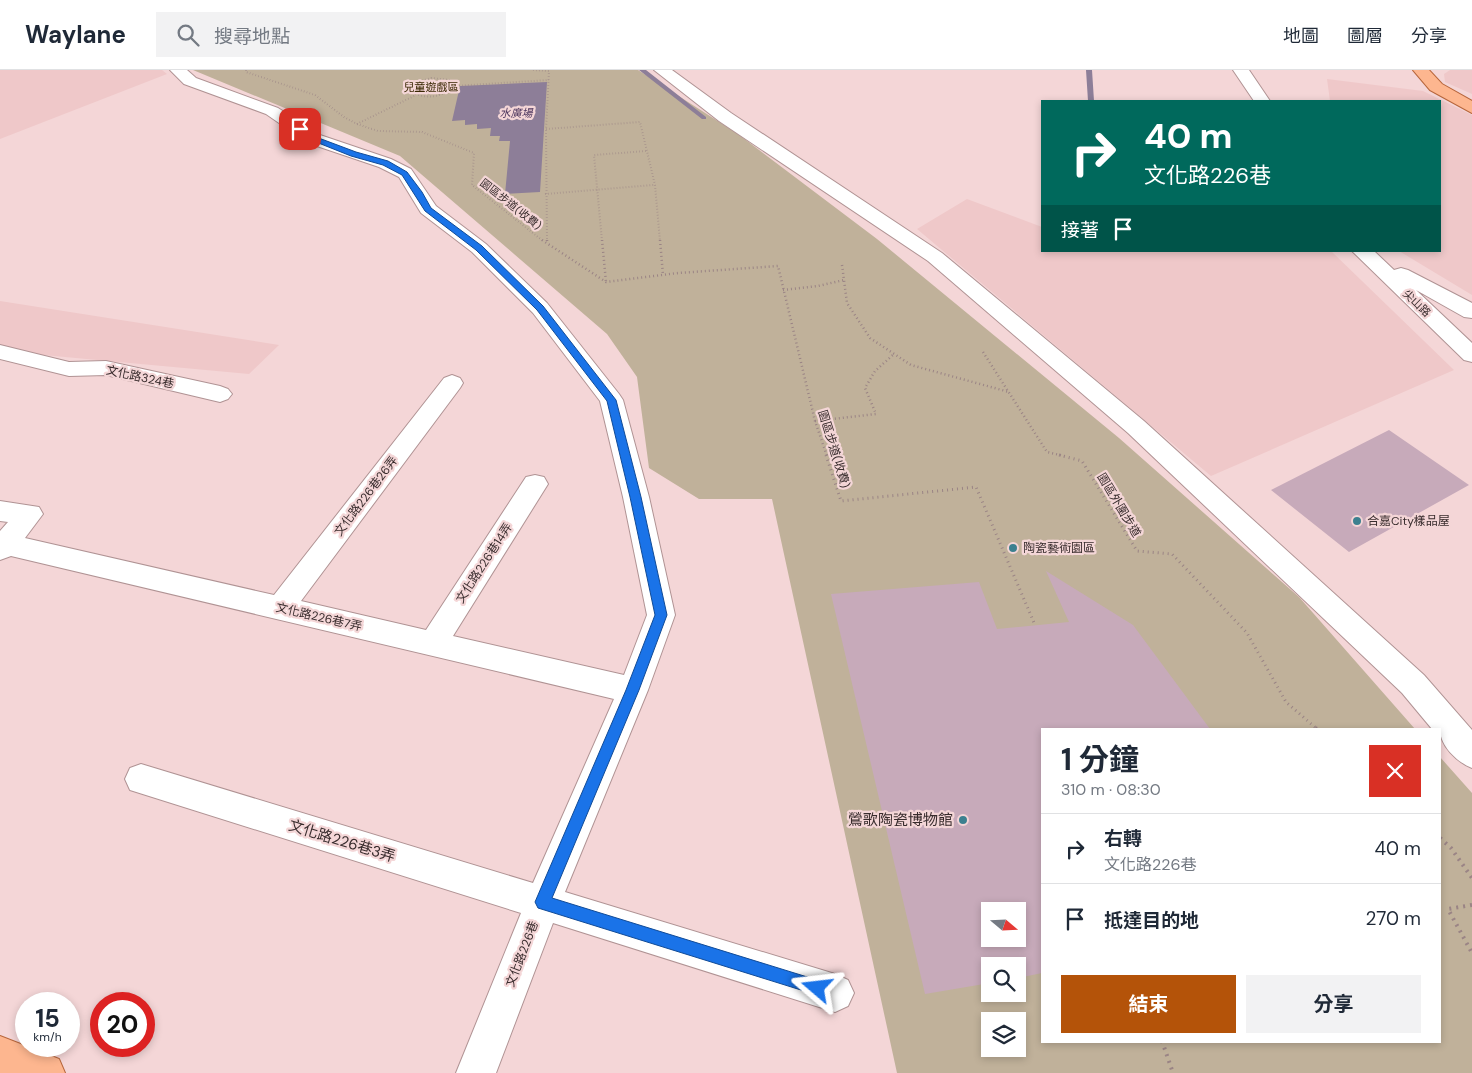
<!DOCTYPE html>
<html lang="zh-TW">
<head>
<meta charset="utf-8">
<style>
	body { margin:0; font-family:"DM Sans","Noto Sans TC",sans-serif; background:#f2f2f3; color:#1f2937; height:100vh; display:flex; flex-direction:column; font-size:19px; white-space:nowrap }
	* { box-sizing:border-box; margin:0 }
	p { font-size:16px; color:#747a83 }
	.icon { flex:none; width:28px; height:28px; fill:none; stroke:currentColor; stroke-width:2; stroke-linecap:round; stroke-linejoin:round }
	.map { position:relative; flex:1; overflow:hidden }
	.sheet { position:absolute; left:1041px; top:658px; width:400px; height:315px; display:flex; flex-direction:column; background:#fff; border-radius:0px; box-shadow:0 2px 8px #0003 }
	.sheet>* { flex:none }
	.hud { position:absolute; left:1041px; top:30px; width:400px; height:152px; border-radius:0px; box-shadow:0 2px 8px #0003; background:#00695c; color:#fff; overflow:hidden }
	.needle { width:32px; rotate:109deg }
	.fabs { position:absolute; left:981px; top:832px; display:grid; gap:10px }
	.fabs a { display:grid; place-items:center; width:45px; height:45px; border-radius:0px; background:#fff; box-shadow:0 2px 8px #0003; font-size:25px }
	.speed { position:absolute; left:15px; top:922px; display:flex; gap:10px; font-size:25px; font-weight:700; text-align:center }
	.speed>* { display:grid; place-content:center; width:65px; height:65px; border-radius:50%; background:#fff; box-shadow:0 2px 8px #0003; line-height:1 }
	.speed small { font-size:12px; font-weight:400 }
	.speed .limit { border:8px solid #d22; background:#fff; color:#111 }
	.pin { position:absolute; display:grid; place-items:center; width:42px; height:42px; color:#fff; margin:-21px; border-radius:10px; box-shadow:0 2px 8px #0006 }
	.me { position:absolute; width:55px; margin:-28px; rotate:287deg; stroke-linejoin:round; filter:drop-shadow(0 0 4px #0008) }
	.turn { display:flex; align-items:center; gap:18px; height:105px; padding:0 20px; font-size:22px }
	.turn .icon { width:65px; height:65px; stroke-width:2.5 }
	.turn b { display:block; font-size:35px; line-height:42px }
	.then { display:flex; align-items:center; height:48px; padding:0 20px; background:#0003; gap:10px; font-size:19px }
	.round { display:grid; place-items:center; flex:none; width:52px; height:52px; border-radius:0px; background:#f2f2f3 }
	.summary { display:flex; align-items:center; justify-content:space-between; height:85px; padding:0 20px }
	h1 { font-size:30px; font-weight:700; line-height:38px }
	.action { display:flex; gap:10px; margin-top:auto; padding:10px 20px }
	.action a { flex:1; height:58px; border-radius:0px; background:#b45309; color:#fff; font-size:20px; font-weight:700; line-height:58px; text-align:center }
	.action a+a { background:#f2f2f3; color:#1f2937 }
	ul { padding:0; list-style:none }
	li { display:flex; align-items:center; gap:15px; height:70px; padding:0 20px; border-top:1px solid #e0e1e3 }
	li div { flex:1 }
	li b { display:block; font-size:19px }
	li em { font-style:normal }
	header { display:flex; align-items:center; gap:30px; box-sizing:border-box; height:70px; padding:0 25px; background:#fff; border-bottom:1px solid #e0e1e3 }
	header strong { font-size:24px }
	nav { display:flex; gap:28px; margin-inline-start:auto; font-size:18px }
	.search { width:350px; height:45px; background:#f2f2f3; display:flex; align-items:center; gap:12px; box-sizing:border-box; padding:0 18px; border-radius:0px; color:#747a83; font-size:19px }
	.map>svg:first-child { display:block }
	.built { fill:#efc8c9 }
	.green { fill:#c0b19a; fill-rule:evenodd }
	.water { fill:#8d7e98 }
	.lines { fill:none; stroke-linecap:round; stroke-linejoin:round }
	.stream { fill:#8d7e98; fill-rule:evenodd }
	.building { fill:#c7aaba; fill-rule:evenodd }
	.minor-casing { stroke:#b09394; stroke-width:2 }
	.major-casing { stroke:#b7663c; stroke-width:2 }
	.path-far3 { stroke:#9a8485; stroke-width:2; stroke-dasharray:0.5 2.5; stroke-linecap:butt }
	.path-far2 { stroke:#9a8485; stroke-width:2.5; stroke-dasharray:1 3; stroke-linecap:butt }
	.path-far1 { stroke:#9a8485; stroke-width:3; stroke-dasharray:1 4; stroke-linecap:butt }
	.path { stroke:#9a8485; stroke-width:4; stroke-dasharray:2 5; stroke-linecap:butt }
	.minor { fill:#fff; fill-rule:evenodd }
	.major { fill:#fdb68f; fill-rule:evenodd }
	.route { fill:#1a73e8; stroke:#114b97 }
	.poi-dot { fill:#3c808f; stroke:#f4d6d7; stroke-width:2 }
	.labels { text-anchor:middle; stroke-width:4.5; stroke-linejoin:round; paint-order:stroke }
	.far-park-label { font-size:11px; fill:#3a2804; stroke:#f4d6d7 }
	.far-water-label { font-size:11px; font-style:italic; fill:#503960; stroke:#f4d6d7 }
	.far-street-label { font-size:11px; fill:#382c2d; stroke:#f4d6d7 }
	.street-label { font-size:12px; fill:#382c2d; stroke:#f4d6d7 }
	.poi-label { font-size:12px; fill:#382c2d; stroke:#f4d6d7; text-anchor:start }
	.near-poi-label { font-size:15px; fill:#382c2d; stroke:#f4d6d7; text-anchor:end }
	.near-street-label { font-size:15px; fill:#382c2d; stroke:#f4d6d7 }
</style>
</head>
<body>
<header>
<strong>Waylane</strong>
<div class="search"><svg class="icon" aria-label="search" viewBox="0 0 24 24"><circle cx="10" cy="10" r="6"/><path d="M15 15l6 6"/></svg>搜尋地點</div>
<nav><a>地圖</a><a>圖層</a><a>分享</a></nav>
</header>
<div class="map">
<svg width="1472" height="1003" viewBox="0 0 1472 1003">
	<rect width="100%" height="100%" fill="#f4d6d7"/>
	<path class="built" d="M0 0H162L167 4 0 69Z
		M1450 0H1472V24L1445 12 1444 4Z
		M1327 9 1423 21 1472 45V225L1399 181H1440V31H1330Z
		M967 129 1042 157V181H1331L1454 300 1211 406 917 159Z
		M0 231 279 275 249 304 0 281Z"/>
	<path class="green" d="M193 0H638L738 64 877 169 1119 368 1299 527 1415 659H1042V971H1440V687L1472 723V1003H897L772 429H699L649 398 637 307 607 264 400 86ZM990 841H1018V869H990ZM990 896H1018V924H990ZM990 951H1018V979H990Z"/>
	<path class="water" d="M547 12 540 122 505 124 510 71H499L500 66H490L491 58 477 59V54L465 55V50L452 51 460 16Z"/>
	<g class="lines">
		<path class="stream" d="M639 0H646L706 47V49H702Z
			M1086 0H1092L1094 31H1088Z"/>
	</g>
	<path class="building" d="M1389 360 1469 415 1349 482 1271 420Z
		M1046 501 1133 555 1210 659H1042V903L1018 908V896H990V913L925 924 831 524 979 512 997 559 1069 552ZM990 841H1018V869H990Z"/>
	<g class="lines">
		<g class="minor-casing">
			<path id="minor" d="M170 0H187L196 8 278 38 320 65 391 89 411 99 436 136 486 174 547 233 619 324 623 330 649 427 675 545 648 620 565 822 835 904 848 910 854 923 848 936 835 942 553 853 496 1003H456L521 843 130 720 125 709 130 698 141 694 533 813 614 629 11 486 0 490V461L8 452 0 451V431L39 437 43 444 25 468 274 525 444 308 452 305 460 308 463 313 460 318 301 531 426 560 526 407 535 405 544 407 548 414 453 566 624 605 647 545 623 427 600 331 533 243 472 182 421 143 399 107 379 97 308 73 266 44 184 14Z
				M654 0H672L731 43 942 183 1144 351 1424 605 1472 660V698C1457 692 1440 676 1440 659H1432L1402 623 1128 363 928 191 719 51Z
				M1233 0H1249L1270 31H1254Z
				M1352 181H1374L1394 200 1401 198 1408 200 1472 233V248L1464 247 1416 220 1472 273V292L1464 290Z
				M0 275 69 292 106 291 220 316 228 319 232 324 228 329 220 332 106 305 69 306 0 289Z"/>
		</g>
		<g class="major-casing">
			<path id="major" d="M1413 0H1429L1442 14 1472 31V43L1430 20Z
				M0 966 59 989 65 1003H0Z"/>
		</g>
		<path class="path-far3" d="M246 0V2L315 25 344 47 357 54 378 61 422 62 474 83 472 115 543 171
			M533 0 549 1 546 59 547 171
			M431 8 450 10 453 16C442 28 424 30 410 21L415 13Z
			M453 16 549 10
			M357 54 416 25
			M546 59 640 52 655 115 660 171
			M545 124 654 115
			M602 171 594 85 647 81"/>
		<path class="path-far2" d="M542 170 606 212 678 203 778 196 815 351 827 386
			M547 170V174
			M602 170 606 212
			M660 170 663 205
			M842 195 847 233 870 268 911 295 1009 322
			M783 220 818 216 844 210
			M983 282 1047 382 1064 386
			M815 351 876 344 865 318 875 301 894 284"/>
		<path class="path-far1" d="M826 385 841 431 976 417 1035 555
			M1059 385 1082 391 1137 481 1172 484 1247 563 1286 632 1317 659"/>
		<path class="path" d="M1315 658 1317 659
			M1440 768 1451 778 1472 808
			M1472 835 1448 839 1472 883
			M1162 971 1173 1003"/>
		<use href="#minor" class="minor"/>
		<use href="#major" class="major"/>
	</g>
	<path class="route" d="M297 58H302L316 67 356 82 388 91 407 102 422 122 431 138 482 176 543 236 616 330 641 427 667 545 639 620 552 828 817 910 822 912 825 918 822 923 817 925 538 838 535 832 626 620 655 545 630 427 607 331 537 240 476 180 425 141 402 105 383 95 351 86 311 70 297 61Z"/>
	<g class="poi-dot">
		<circle cx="1357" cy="451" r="5"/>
		<circle cx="1013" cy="478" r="5"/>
		<circle cx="963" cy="750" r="5"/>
	</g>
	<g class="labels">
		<g class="far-park-label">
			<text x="431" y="21">兒童遊戲區</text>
		</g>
		<g class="far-water-label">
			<text x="516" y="47">水廣場</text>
		</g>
		<g class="far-street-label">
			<text transform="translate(511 134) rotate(38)" y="4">園區步道(收費)</text>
			<text transform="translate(1417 233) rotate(44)" y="4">尖山路</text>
		</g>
		<g class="street-label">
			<text transform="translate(140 307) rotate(12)" y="4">文化路324巷</text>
			<text transform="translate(834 379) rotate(73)" y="4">園區步道(收費)</text>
			<text transform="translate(366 426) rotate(-53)" y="4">文化路226巷26弄</text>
			<text transform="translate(1119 435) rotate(59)" y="4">園區外圍步道</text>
			<text transform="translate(484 493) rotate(-57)" y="4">文化路226巷14弄</text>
			<text transform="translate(319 547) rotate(13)" y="4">文化路226巷7弄</text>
			<text transform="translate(522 884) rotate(-69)" y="4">文化路226巷</text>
		</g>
		<g class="poi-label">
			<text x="1367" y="455">合嘉City樣品屋</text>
			<text x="1023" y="482">陶瓷藝術園區</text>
		</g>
		<g class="near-poi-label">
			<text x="953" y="755">鶯歌陶瓷博物館</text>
		</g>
		<g class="near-street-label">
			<text transform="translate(342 771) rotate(17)" y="5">文化路226巷3弄</text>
		</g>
	</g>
</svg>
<div class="fabs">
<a><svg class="needle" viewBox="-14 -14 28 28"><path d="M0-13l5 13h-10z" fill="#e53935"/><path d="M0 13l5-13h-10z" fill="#747a83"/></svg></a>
<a><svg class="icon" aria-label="search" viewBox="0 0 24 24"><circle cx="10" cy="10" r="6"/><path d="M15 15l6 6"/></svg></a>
<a><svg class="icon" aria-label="layers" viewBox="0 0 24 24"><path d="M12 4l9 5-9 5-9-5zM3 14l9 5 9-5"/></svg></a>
</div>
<div class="speed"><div>15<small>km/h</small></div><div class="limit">20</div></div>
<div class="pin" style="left:300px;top:59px;background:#d93025"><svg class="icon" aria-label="arrive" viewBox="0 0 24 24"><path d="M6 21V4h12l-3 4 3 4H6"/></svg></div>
<svg class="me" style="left:817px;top:918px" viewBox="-20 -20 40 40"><path d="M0-17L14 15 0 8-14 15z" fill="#1a73e8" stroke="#fff" stroke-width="4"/></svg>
<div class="hud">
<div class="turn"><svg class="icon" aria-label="right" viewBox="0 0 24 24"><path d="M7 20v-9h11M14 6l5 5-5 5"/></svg><div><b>40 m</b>文化路226巷</div></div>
<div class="then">接著<svg class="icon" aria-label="arrive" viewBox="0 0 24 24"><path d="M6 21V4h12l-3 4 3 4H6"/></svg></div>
</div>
<section class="sheet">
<div class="summary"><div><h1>1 分鐘</h1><p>310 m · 08:30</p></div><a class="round" style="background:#d93025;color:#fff"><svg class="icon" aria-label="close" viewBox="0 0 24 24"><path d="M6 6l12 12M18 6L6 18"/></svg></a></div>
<ul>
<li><svg class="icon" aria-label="right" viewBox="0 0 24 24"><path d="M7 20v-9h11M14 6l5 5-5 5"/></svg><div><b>右轉</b><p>文化路226巷</p></div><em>40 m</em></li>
<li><svg class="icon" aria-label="arrive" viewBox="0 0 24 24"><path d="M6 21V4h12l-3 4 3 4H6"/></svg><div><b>抵達目的地</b></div><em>270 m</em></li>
</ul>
<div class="action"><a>結束</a><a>分享</a></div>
</section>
</div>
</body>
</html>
